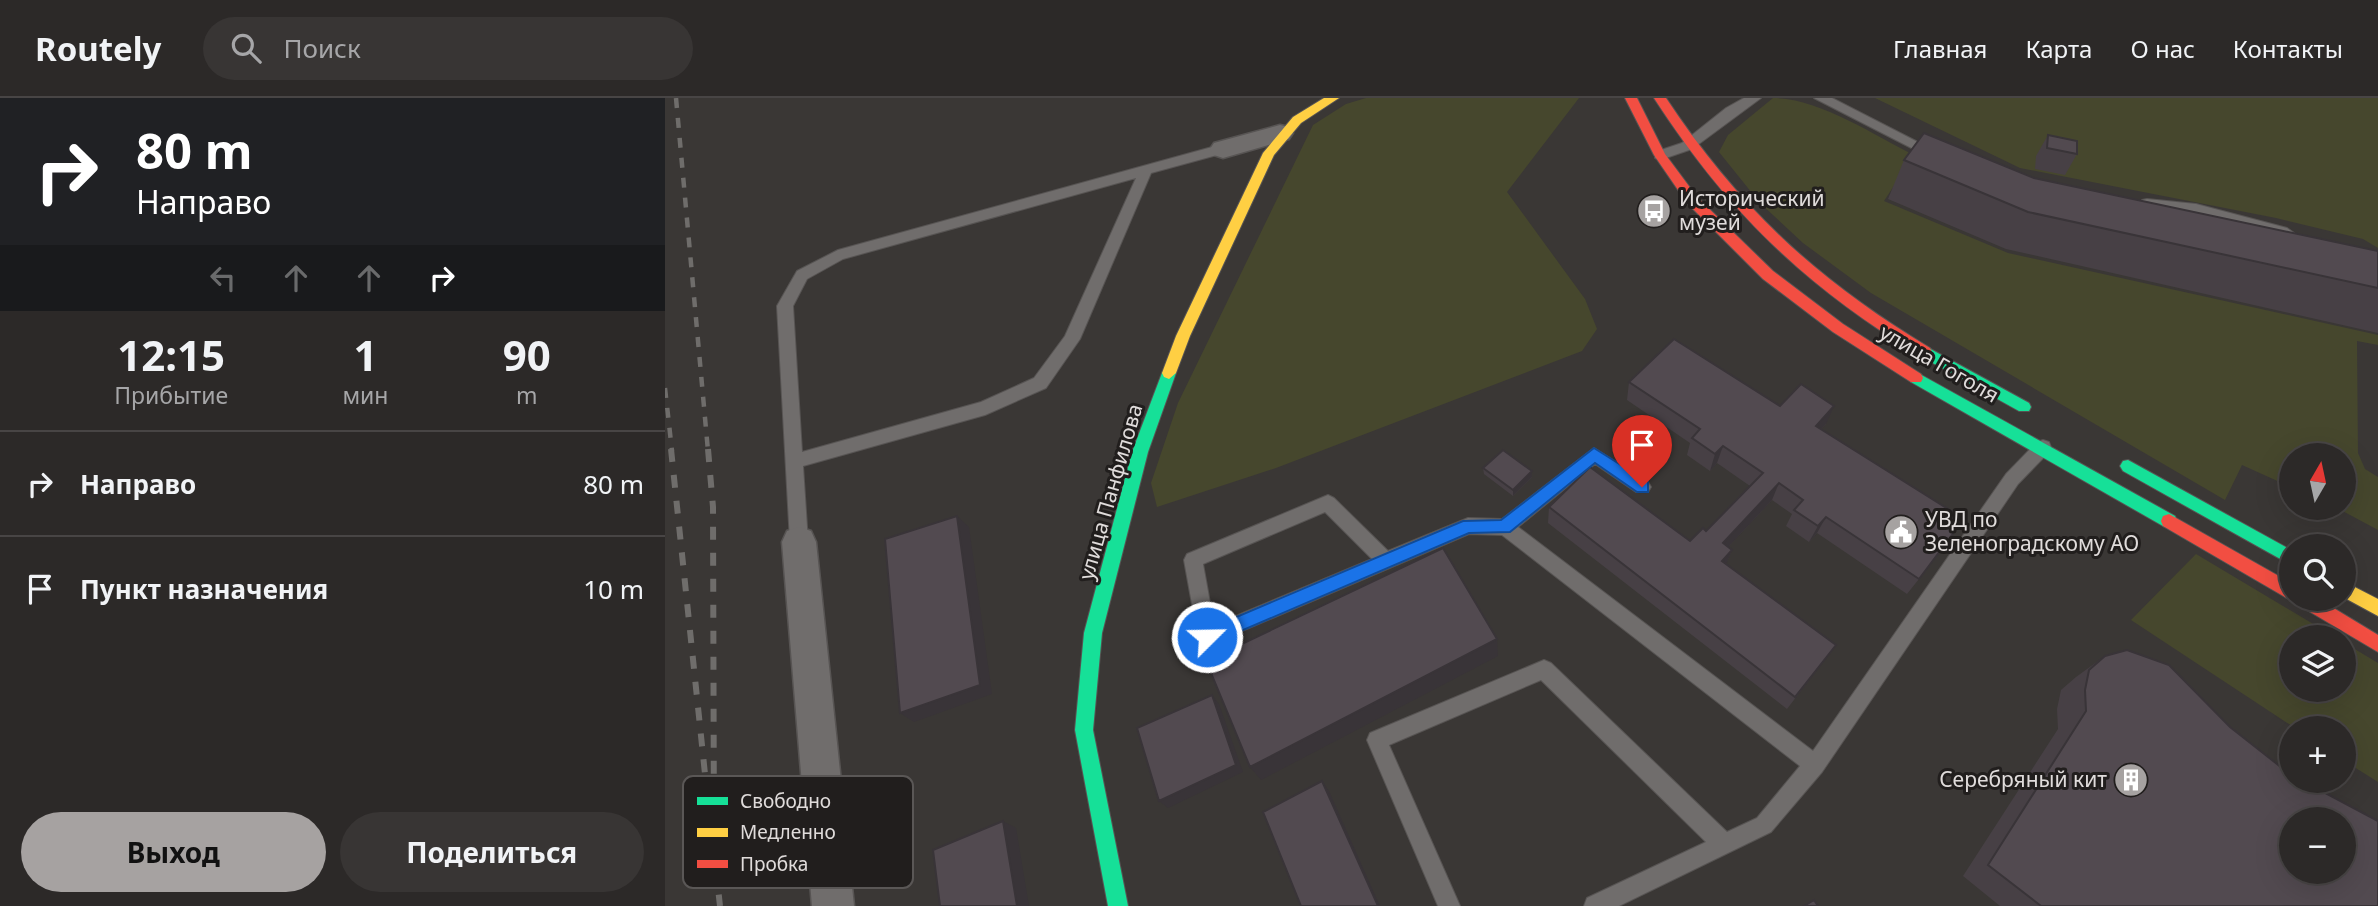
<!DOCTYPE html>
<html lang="ru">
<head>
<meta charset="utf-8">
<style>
	body { margin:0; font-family:"Noto Sans",sans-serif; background:#383534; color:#f1f3f6; height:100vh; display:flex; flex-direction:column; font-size:26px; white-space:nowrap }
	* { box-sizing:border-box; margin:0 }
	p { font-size:23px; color:#a6a6a8 }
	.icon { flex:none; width:38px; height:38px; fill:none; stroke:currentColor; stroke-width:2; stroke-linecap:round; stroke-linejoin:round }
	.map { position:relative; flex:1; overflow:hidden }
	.side { display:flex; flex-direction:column; background:#2c2928; width:665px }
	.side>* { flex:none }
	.hud { background:#202124; color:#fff; overflow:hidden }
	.needle { width:46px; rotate:9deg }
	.fabs { position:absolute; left:1614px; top:345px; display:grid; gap:14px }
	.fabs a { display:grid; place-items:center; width:77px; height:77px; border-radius:50%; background:#2c2928; box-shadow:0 7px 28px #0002,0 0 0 2px #484545; font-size:35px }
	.pin { position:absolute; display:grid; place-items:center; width:60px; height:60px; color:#fff; margin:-72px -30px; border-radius:50% 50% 50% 0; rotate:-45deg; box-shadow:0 0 7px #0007 }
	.pin .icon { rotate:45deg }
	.me { position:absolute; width:77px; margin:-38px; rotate:67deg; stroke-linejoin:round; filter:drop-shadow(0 0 5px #0008) }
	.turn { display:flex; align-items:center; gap:24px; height:147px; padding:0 21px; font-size:32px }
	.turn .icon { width:91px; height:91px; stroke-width:2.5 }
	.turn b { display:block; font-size:49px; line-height:60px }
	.lanes { display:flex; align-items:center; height:66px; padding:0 21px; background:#0003; justify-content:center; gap:35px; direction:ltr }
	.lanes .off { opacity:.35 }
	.eta { display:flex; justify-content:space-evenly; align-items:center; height:119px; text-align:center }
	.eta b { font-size:42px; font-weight:700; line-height:49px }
	.cta { display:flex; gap:14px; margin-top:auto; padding:14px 21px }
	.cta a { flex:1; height:80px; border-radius:42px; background:#a6a2a1; color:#111; font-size:28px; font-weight:700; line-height:80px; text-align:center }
	.cta a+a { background:#383534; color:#f1f3f6 }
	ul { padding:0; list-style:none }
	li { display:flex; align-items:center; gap:21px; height:105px; padding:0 21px; border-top:2px solid #484545 }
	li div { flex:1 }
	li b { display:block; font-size:26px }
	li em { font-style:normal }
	header { display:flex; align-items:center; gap:42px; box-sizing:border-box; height:98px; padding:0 35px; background:#2c2928; border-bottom:2px solid #484545 }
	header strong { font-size:33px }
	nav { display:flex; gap:38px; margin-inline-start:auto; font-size:24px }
	.search { width:490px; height:63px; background:#383534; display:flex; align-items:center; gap:18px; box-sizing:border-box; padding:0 24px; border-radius:38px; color:#a6a6a8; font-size:26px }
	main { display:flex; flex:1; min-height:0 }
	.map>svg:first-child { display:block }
	.green { fill:#46472d }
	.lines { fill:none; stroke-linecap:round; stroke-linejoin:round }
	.lane-casing { stroke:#575453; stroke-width:2 }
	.street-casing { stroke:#575453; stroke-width:3 }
	.fast-casing { stroke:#575453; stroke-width:2 }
	.slow-casing { stroke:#575453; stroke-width:2 }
	.jam-casing { stroke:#575453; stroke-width:2 }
	.lane { fill:#706d6c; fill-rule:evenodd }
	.street { fill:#706d6c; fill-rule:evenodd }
	.fast { fill:#16e098; fill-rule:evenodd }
	.slow { fill:#ffcf43; fill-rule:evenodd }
	.jam { fill:#f24e42; fill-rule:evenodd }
	.rail-far1 { stroke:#6f6d6b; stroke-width:4.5; stroke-dasharray:10 10; stroke-linecap:butt }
	.rail { stroke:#6f6d6b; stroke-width:6; stroke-dasharray:13 13; stroke-linecap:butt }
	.wall { fill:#474045 }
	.shaded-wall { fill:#393438 }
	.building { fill:#524a50; stroke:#393438; stroke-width:2; fill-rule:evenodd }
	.route { fill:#1a73e8; stroke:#114b97; stroke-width:2 }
	.labels { text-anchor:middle; stroke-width:6; stroke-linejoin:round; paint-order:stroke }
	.poi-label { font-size:21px; fill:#e0dcdb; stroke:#211e1d; text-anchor:start }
	.street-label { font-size:21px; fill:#e0dcdb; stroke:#211e1d }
	.key { fill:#211e1d; stroke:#5a5756; stroke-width:2 }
	.key-label { font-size:19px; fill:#e0dcdb }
</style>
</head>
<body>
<header>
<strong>Routely</strong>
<div class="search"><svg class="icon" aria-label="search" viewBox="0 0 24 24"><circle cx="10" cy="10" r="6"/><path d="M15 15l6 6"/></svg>Поиск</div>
<nav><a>Главная</a><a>Карта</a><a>О нас</a><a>Контакты</a></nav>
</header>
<main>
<section class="side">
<div class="hud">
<div class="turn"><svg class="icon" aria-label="right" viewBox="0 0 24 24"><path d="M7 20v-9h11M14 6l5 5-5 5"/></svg><div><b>80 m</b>Направо</div></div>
<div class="lanes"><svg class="icon off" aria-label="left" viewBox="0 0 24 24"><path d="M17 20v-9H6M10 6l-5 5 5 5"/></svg><svg class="icon off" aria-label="ahead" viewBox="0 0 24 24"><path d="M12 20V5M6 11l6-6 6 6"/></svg><svg class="icon off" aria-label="ahead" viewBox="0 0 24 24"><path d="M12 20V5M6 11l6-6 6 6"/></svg><svg class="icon" aria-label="right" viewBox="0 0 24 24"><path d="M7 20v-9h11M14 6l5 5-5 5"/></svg></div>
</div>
<div class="eta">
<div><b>12:15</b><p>Прибытие</p></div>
<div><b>1</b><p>мин</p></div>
<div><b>90</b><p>m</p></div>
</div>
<ul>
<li><svg class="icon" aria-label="right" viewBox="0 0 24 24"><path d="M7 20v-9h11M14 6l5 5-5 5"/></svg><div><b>Направо</b></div><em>80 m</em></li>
<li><svg class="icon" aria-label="arrive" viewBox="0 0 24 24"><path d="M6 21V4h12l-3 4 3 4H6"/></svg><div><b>Пункт назначения</b></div><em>10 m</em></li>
</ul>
<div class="cta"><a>Выход</a><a>Поделиться</a></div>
</section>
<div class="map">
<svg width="1713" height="808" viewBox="0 0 1713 808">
	<rect width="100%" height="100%" fill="#3a3735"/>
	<path class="green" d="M701 0H914L842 94 920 201 932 231 917 253 611 370 492 409 486 385 513 305 648 27 681 6Z
		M1108 0C1154 0 1209 37 1249 57L1219 103 1343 155 1713 237V247L1692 243 1693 355 1700 371 1713 379V432L1672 410H1678V357H1626V389L1577 367 1560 402 1206 195 1138 145 1095 105 1054 54 1063 37Z
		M1210 0H1713V150L1698 141 1611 120 1355 70Z
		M1531 456 1670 539H1626V592H1678V544L1713 565V684L1678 662V630H1630L1466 522Z"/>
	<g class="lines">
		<g class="lane-casing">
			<path id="lane" d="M1079 0H1096L1027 51 995 62 990 60V54L1017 45 1061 10Z
				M1149 0H1167L1278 57 1276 60H1266Z
				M558 46 563 48V54L486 75 415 241 381 290 320 317 138 368 143 444 140 450 134 452 128 450 125 444 112 208 132 173 173 152ZM471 80 400 238 369 280 316 304 137 354 128 208 142 181 178 161Z
				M1482 101 1531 106 1622 130 1629 135 1622 140 1531 116 1477 110V102Z
				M1378 342 1384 344 1386 349 1384 354 1353 386 1157 674 1106 734 954 808H919L922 800 1041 744 876 582 724 647 795 808H773L702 642 705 635 879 562 886 565 1062 734 1092 720 1135 668 837 437 804 436 542 548 535 545 533 539 519 462 522 456 663 397 669 400 723 453 803 420 837 421 929 350 983 384 986 389 983 394H971L930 366 853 429 1148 653 1341 376 1372 344ZM660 414 707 461 549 527 538 466Z"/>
		</g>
		<g class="street-casing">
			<path id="street" d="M615 27 624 29 628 35 624 41 558 60 549 57 545 51 549 45Z
				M134 429 146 433 151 444 189 808H147L117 444 122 433Z"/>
		</g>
		<g class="fast-casing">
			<path id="fast" d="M1260 248 1364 305 1366 309 1364 313H1354L1255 258 1253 254 1255 250Z
				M504 269 511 275 483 354 437 535 428 632 463 808H443L410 632 419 535 467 354 497 275Z
				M1251 274 1510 418 1512 423 1510 428 1504 430 1498 428 1246 284 1244 280Z
				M1463 362 1626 452V467L1458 373 1455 368 1458 363Z"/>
		</g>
		<g class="slow-casing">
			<path id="slow" d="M659 0H674L636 25 609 57 525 238 511 275 504 281 499 279 497 275 511 238 598 55 628 19Z
				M1678 483 1713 501V518L1678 499Z"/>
		</g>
		<g class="jam-casing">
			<path id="jam" d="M960 0H972L1000 56 1032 99 1108 173 1178 226 1256 276 1258 280 1256 284H1246L1168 234 1098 181 1022 105 989 57Z
				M989 0H1001C1074 110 1152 182 1265 250L1267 254 1265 258H1255C1139 187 1063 114 989 0Z
				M1504 416 1626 485V500H1652L1713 537V554L1630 505 1628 501 1626 502 1620 499 1498 428 1496 423 1498 418Z"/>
		</g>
		<use href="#lane" class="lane"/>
		<use href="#street" class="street"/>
		<use href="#fast" class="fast"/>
		<use href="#slow" class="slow"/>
		<use href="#jam" class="jam"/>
		<path class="rail-far1" d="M11 0 43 353
			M0 290 7 353"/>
		<path class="rail" d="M6 351 40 676
			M43 351 48 409 49 754
			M48 745 55 808"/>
	</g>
	<path class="wall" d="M1383 37 1412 56 1400 77 1370 71 1371 58Z
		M1239 62 1369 80 1713 153V235L1341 151 1223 101Z
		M964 284 1115 308 1161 326 1156 331 1254 481 1242 496 1152 435 1144 444 1121 428 1127 416 1107 402 1063 449 1067 452 1061 466 1171 547 1122 611 883 425 884 409 1025 443 1041 433 1085 388 1052 365 1045 373 1022 357 1025 345 962 302Z
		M818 370 867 373V379L848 398 819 376Z
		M1440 558 1713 808H1335L1298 778 1393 631 1392 611 1396 592 1411 579Z"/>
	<path class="shaded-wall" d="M1169 308 1161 326 1143 345 1151 328Z
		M1058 348 1052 365 1045 373 1050 356Z
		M867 373V379L848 398V392Z
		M1114 385 1107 402 1052 461 1058 445Z
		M292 418 304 429 327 596 249 624 235 615Z
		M1161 419 1152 435 1144 444 1153 428Z
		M1067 452 1061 467 1057 463Z
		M832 541 833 558 596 682 585 669Z
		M547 597 554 606 578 674 503 710 494 703Z
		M657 683 664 693 715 808H713Z
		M338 723 351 730 364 808H352Z"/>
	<path class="building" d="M1259 35 1369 80 1713 153V190L1363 114 1239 62Z
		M1383 37 1412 43V56L1382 50Z
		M1009 241 1115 308 1136 286 1169 308 1151 328 1299 421 1254 481 1161 419 1153 428 1129 412 1138 402 1114 385 1058 445 1067 452 1057 463 1171 547 1130 599 884 409 925 369 1025 443 1038 430 1041 433 1098 375 1058 348 1050 356 1027 340 1035 331 964 284Z
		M838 352 867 373 848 392 818 370Z
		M292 418 315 587 235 615 220 441Z
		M778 450 832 541 585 669 541 563Z
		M1462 552 1504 567 1565 629 1626 677V682H1636L1713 723V808H1376L1323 767 1421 613 1420 592 1424 572 1440 558ZM1626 721H1678V774H1626Z
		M547 597 571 667 494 703 472 630Z
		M657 683 713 808H636L598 714Z
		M338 723 352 808H275L268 752Z
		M1149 802 1153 808H1139Z"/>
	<path class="route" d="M929 350 983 384V394H972L930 365 845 434 804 435 548 545H536L533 539 536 534 798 423 836 422Z"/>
	<defs>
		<g id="bus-disc" transform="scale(1.75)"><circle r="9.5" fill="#a6a2a1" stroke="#211e1d"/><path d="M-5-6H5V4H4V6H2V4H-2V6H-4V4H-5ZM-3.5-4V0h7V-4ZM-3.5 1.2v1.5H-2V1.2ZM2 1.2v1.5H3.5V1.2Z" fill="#fff"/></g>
		<g id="civic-disc" transform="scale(1.75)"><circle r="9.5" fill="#a6a2a1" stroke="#211e1d"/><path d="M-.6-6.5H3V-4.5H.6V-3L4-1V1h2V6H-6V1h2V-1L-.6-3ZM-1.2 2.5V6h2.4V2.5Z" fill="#fff"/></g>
		<g id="building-disc" transform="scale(1.75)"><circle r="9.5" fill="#a6a2a1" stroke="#211e1d"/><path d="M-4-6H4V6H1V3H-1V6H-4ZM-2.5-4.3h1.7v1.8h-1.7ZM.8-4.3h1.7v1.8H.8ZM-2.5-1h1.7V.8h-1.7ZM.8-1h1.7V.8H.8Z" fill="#fff"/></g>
	</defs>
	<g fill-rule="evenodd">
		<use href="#bus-disc" x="989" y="113"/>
		<use href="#civic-disc" x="1236" y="434"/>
		<use href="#building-disc" x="1466" y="682"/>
	</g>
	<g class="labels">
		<g class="poi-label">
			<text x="1014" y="108">Исторический<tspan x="1014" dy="24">музей</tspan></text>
			<text x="1260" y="429">УВД по<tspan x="1260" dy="24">Зеленоградскому АО</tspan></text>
			<text x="1442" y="689" text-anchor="end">Серебряный кит</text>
		</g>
		<g class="street-label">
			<text transform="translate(1274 266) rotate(30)" y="7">улица Гоголя</text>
			<text transform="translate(446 394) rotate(-74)" y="7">улица Панфилова</text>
		</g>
	</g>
	<rect x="18" y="678" width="230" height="112" rx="10" class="key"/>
	<rect x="32" y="699" width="31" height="8" fill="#16e098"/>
	<rect x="32" y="730" width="31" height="9" fill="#ffcf43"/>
	<rect x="32" y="762" width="31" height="8" fill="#f24e42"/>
	<g class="key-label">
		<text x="75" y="710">Свободно</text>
		<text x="75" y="741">Медленно</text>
		<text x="75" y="773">Пробка</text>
	</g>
</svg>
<div class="fabs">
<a><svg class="needle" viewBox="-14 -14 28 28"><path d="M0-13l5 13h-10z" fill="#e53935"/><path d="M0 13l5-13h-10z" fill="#a6a6a8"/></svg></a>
<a><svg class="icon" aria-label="search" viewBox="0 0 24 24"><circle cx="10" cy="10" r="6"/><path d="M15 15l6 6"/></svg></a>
<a><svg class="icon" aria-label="layers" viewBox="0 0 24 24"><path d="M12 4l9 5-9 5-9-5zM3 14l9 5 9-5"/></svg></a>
<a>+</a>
<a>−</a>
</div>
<div class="pin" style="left:977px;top:389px;background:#d93025"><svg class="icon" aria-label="arrive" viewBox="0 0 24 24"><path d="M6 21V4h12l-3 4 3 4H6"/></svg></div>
<svg class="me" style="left:542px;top:539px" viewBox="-20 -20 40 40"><circle r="17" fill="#1a73e8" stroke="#fff" stroke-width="3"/><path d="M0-11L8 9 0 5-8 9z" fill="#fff"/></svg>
</div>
</main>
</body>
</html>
